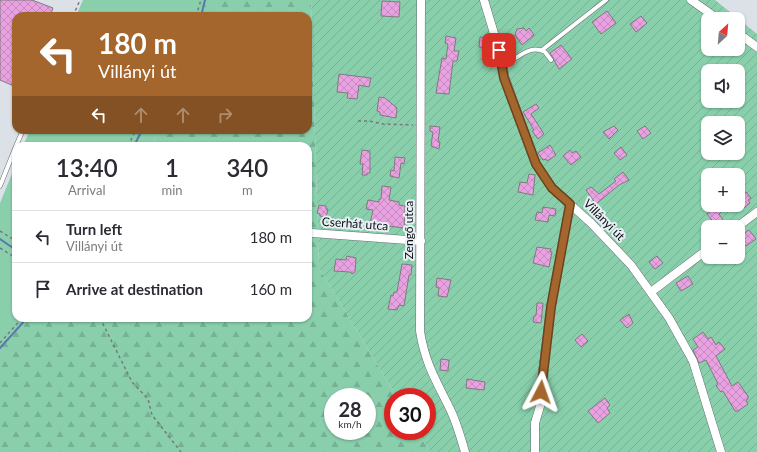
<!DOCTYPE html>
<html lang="en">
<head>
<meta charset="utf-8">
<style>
	body { margin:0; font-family:Lato,sans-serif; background:#f7f7f7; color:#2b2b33; height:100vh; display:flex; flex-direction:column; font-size:15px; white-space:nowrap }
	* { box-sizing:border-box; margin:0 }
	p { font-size:13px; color:#7c7c81 }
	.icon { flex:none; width:22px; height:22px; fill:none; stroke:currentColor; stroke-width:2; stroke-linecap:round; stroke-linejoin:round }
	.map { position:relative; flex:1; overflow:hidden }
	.details { position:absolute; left:12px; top:142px; width:300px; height:180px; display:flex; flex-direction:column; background:#fff; border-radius:12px; box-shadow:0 1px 3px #0004 }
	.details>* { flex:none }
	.hud { position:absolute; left:12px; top:12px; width:300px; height:122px; border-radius:12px; box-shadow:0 1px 3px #0004; background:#a4662c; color:#fff; overflow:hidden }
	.needle { width:26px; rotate:26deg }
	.tools { position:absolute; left:701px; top:12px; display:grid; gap:8px }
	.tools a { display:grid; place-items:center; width:44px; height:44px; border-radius:8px; background:#fff; box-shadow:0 1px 3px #0004; font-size:20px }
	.speed { position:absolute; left:324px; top:388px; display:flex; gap:8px; font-size:20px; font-weight:700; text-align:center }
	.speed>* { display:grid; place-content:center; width:52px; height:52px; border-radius:50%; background:#fff; box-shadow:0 1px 3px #0004; line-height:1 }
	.speed small { font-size:10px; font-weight:400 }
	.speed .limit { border:6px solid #d22; background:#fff; color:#111 }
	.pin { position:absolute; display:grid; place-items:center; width:34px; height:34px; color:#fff; margin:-17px; border-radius:8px; box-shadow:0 2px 6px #0006 }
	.me { position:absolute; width:44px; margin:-22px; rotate:4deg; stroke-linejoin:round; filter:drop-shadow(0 0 3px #0008) }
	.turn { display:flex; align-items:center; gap:14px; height:84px; padding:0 20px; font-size:18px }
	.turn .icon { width:52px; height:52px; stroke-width:2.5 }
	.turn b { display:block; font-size:28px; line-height:34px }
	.lanes { display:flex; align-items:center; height:38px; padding:0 20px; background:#0003; justify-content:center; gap:20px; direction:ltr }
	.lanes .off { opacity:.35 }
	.eta { display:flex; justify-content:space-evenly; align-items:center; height:68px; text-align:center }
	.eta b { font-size:24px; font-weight:600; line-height:28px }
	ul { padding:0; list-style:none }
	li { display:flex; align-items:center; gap:12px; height:52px; padding:0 20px; border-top:1px solid #e1e1e2 }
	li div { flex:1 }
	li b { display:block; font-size:15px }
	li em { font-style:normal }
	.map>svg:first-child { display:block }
	.grass { fill:#89cfac }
	.forest { fill:url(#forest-firs); fill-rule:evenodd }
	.garden { fill:url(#garden-furrows); fill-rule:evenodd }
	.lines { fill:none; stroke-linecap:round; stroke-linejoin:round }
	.stream { stroke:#577aac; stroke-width:2 }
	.building { fill:url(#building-cross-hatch); stroke:#807a7f }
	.lane-casing { stroke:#686e73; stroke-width:5 }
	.street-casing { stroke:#686e73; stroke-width:9 }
	.path { stroke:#767a7e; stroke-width:1.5; stroke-dasharray:3 3; stroke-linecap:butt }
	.lane { stroke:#fff; stroke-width:4 }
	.street { stroke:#fff; stroke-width:8 }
	.route-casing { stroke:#6b421d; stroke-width:10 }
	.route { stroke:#a4662c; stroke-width:7 }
	.labels { text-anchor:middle; stroke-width:4; stroke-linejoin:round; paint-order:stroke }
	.street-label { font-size:12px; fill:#0b0e0f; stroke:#e8eff5 }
</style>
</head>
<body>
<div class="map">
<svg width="757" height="452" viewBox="0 0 757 452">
	<defs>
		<pattern id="forest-firs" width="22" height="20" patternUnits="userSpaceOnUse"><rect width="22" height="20" fill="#89cfac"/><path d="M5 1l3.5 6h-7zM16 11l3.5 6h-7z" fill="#75b193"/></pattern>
		<pattern id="garden-furrows" width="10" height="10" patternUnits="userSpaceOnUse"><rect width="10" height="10" fill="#89cfac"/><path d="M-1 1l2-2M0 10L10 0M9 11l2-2" fill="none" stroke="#75b193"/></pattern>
		<pattern id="building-cross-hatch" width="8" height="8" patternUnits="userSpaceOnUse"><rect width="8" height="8" fill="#e9a2e1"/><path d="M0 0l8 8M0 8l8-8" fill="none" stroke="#c68ac0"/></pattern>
	</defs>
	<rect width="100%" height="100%" fill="#dbe1e7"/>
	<path class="grass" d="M83 0H205L199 16H76Z
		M30 130H159L152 146H23Z
		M16 164V318H28L0 344V203Z"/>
	<path class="forest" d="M205 0H311L319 268 397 397H393V431H417L430 452H0V344L28 318H308V146H152L159 130H308V16H199ZM333 397H367V431H333Z"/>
	<path class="garden" d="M311 0H715L757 34V452H430L417 431H427V397H397L319 268ZM708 19H738V49H708ZM708 71H738V101H708ZM708 123H738V153H708ZM708 175H738V205H708ZM708 227H738V257H708Z"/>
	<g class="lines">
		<path class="stream" d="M201 16 205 0
			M134 146 142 130
			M0 239 16 250
			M0 348 27 318"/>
	</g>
	<path class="building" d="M0 0H32L53 8 50 16H16V87L0 80Z
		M382 1 400 2 399 17 381 16Z
		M607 11 616 23 601 34 592 22Z
		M641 16 647 23 636 32 630 24Z
		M524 28 526 31 529 28 534 35 522 45 515 35 517 29Z
		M446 36 456 38 454 51H459L457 61H453L449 94 436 93 442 58 446 59 448 44 445 43Z
		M480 37 488 38 487 48 479 47Z
		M561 45 572 59 559 69 550 53Z
		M339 74 371 78 369 87 359 85 357 99 347 98 348 93 337 92Z
		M379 97 385 98 397 108 396 118 380 115V112L377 111Z
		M536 104 539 108 531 114 544 134 538 139 532 131 534 130 523 112Z
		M430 126 440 127 438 142H440L439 149 431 146 433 132 430 131Z
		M614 126 618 130 609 139 603 132Z
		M645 126 651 133 643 139 637 131Z
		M550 145 556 155 547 161 546 159 543 160 538 153Z
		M621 147 627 155 620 160 614 153Z
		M362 150 370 151V173H367V175H362L363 164H360Z
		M570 150 572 153 576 151 581 157 571 165 563 156Z
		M395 157 405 158 404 164 401 163 399 178 390 176 391 170 394 171Z
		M623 172 629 180 619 185 596 204 586 190 591 187 599 194 616 181 614 179Z
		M529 174 535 175 533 195 518 192 520 182 527 183Z
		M738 185 744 193 746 192 751 198 748 200 750 203 744 208 738 199Z
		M382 186 391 187 389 200 399 202V205L405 206 404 228 388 226 387 232 369 228 373 210 366 209 368 200 379 202V199H381Z
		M319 205 326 206V209H328L326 217 320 216V214L317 213Z
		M718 206 722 211 719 214 723 220 716 225 707 214Z
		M543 207 556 209 555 216 549 215 548 222 535 220 537 212 542 213Z
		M749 230 756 239 746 246 739 237Z
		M537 247 551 249 550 252H552L549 267 533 263Z
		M347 256 356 258 355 272 352 274 350 272 334 271 336 259 346 260Z
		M657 256 663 263 655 269 649 262Z
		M402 264 412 265 411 275H409L404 306 399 305 397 310 388 309 391 295 393 296 394 292H397Z
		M688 276 693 284 681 291 676 283Z
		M437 278 451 280 447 297 438 296 439 288 436 287Z
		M537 303H543L541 323 533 322 534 316H536Z
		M629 314 633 323 627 328 620 320Z
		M703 332 708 339 711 337 716 345 719 342 725 349 716 356 732 386 738 382 748 396V399L746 400 748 404 738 411H735L723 391 721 392 716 386 718 384 706 360 699 363 693 350 698 347 693 339Z
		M582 334 588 341 581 347 575 340Z
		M441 359 449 360 448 371 440 370Z
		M467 379 485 382 484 390 466 388Z
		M605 398 610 405 607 408 610 413 598 423 588 411Z"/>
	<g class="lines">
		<g class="lane-casing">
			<path id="lane" d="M542 50 606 0
				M502 65C517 61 528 43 545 52L551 60
				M16 146 23 130
				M0 186 16 146"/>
		</g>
		<g class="street-casing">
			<path id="street" d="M421 0 420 331C425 364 437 382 451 411 457 424 461 438 465 452
				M484 0 499 50 505 78 536 164 552 188 591 223 631 265 669 318 693 361 721 452
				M691 0 718 19
				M738 33 757 47
				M737 227 757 212
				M312 233 421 241
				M651 292 708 249
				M535 452V423L541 403 543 369 551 307 570 204"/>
		</g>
		<path class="path" d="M73 16 80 0
			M196 16 201 0
			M358 121H369L383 124 413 125
			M128 146 136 130
			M0 231 16 241
			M0 248 16 258
			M100 318 132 382 148 399 152 415 181 452
			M0 343 22 318"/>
		<use href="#lane" class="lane"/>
		<use href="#street" class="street"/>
	</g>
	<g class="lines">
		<g class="route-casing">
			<path id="route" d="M499 50 504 78 536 164 552 188 570 204 551 307 541 392"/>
		</g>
		<use href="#route" class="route"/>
	</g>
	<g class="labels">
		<g class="street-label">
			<text transform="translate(604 220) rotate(45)" y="4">Villányi út</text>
			<text transform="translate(355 224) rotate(4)" y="4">Cserhát utca</text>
			<text transform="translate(409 230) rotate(-90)" y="4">Zengő utca</text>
		</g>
	</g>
</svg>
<div class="tools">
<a><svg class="needle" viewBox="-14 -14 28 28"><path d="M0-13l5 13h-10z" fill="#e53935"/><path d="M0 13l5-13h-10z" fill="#7c7c81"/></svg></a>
<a><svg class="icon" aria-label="sound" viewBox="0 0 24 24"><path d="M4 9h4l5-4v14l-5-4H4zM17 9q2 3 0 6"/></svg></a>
<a><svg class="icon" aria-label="layers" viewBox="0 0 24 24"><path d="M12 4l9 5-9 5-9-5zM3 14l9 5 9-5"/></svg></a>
<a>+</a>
<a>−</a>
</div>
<div class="speed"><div>28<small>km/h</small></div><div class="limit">30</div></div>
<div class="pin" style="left:499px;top:50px;background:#d93025"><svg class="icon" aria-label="arrive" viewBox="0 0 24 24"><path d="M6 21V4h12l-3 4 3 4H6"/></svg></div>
<svg class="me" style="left:541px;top:392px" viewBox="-20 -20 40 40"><path d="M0-17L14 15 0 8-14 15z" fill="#a4662c" stroke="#fff" stroke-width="4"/></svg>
<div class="hud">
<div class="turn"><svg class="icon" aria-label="left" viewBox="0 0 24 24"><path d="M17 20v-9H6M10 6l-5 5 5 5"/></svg><div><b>180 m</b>Villányi út</div></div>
<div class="lanes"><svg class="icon" aria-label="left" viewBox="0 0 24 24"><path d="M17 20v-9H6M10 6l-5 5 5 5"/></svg><svg class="icon off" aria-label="ahead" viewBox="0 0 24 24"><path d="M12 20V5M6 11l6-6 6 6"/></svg><svg class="icon off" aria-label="ahead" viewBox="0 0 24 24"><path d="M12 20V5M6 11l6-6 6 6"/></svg><svg class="icon off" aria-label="right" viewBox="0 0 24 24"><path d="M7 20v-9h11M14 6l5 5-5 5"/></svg></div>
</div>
<section class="details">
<div class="eta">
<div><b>13:40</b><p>Arrival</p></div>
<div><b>1</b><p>min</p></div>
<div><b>340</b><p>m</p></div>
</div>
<ul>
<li><svg class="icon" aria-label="left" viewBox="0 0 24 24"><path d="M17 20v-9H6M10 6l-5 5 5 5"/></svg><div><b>Turn left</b><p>Villányi út</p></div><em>180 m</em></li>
<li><svg class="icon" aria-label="arrive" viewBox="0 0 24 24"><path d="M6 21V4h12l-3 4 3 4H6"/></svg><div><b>Arrive at destination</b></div><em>160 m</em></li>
</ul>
</section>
</div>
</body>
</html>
